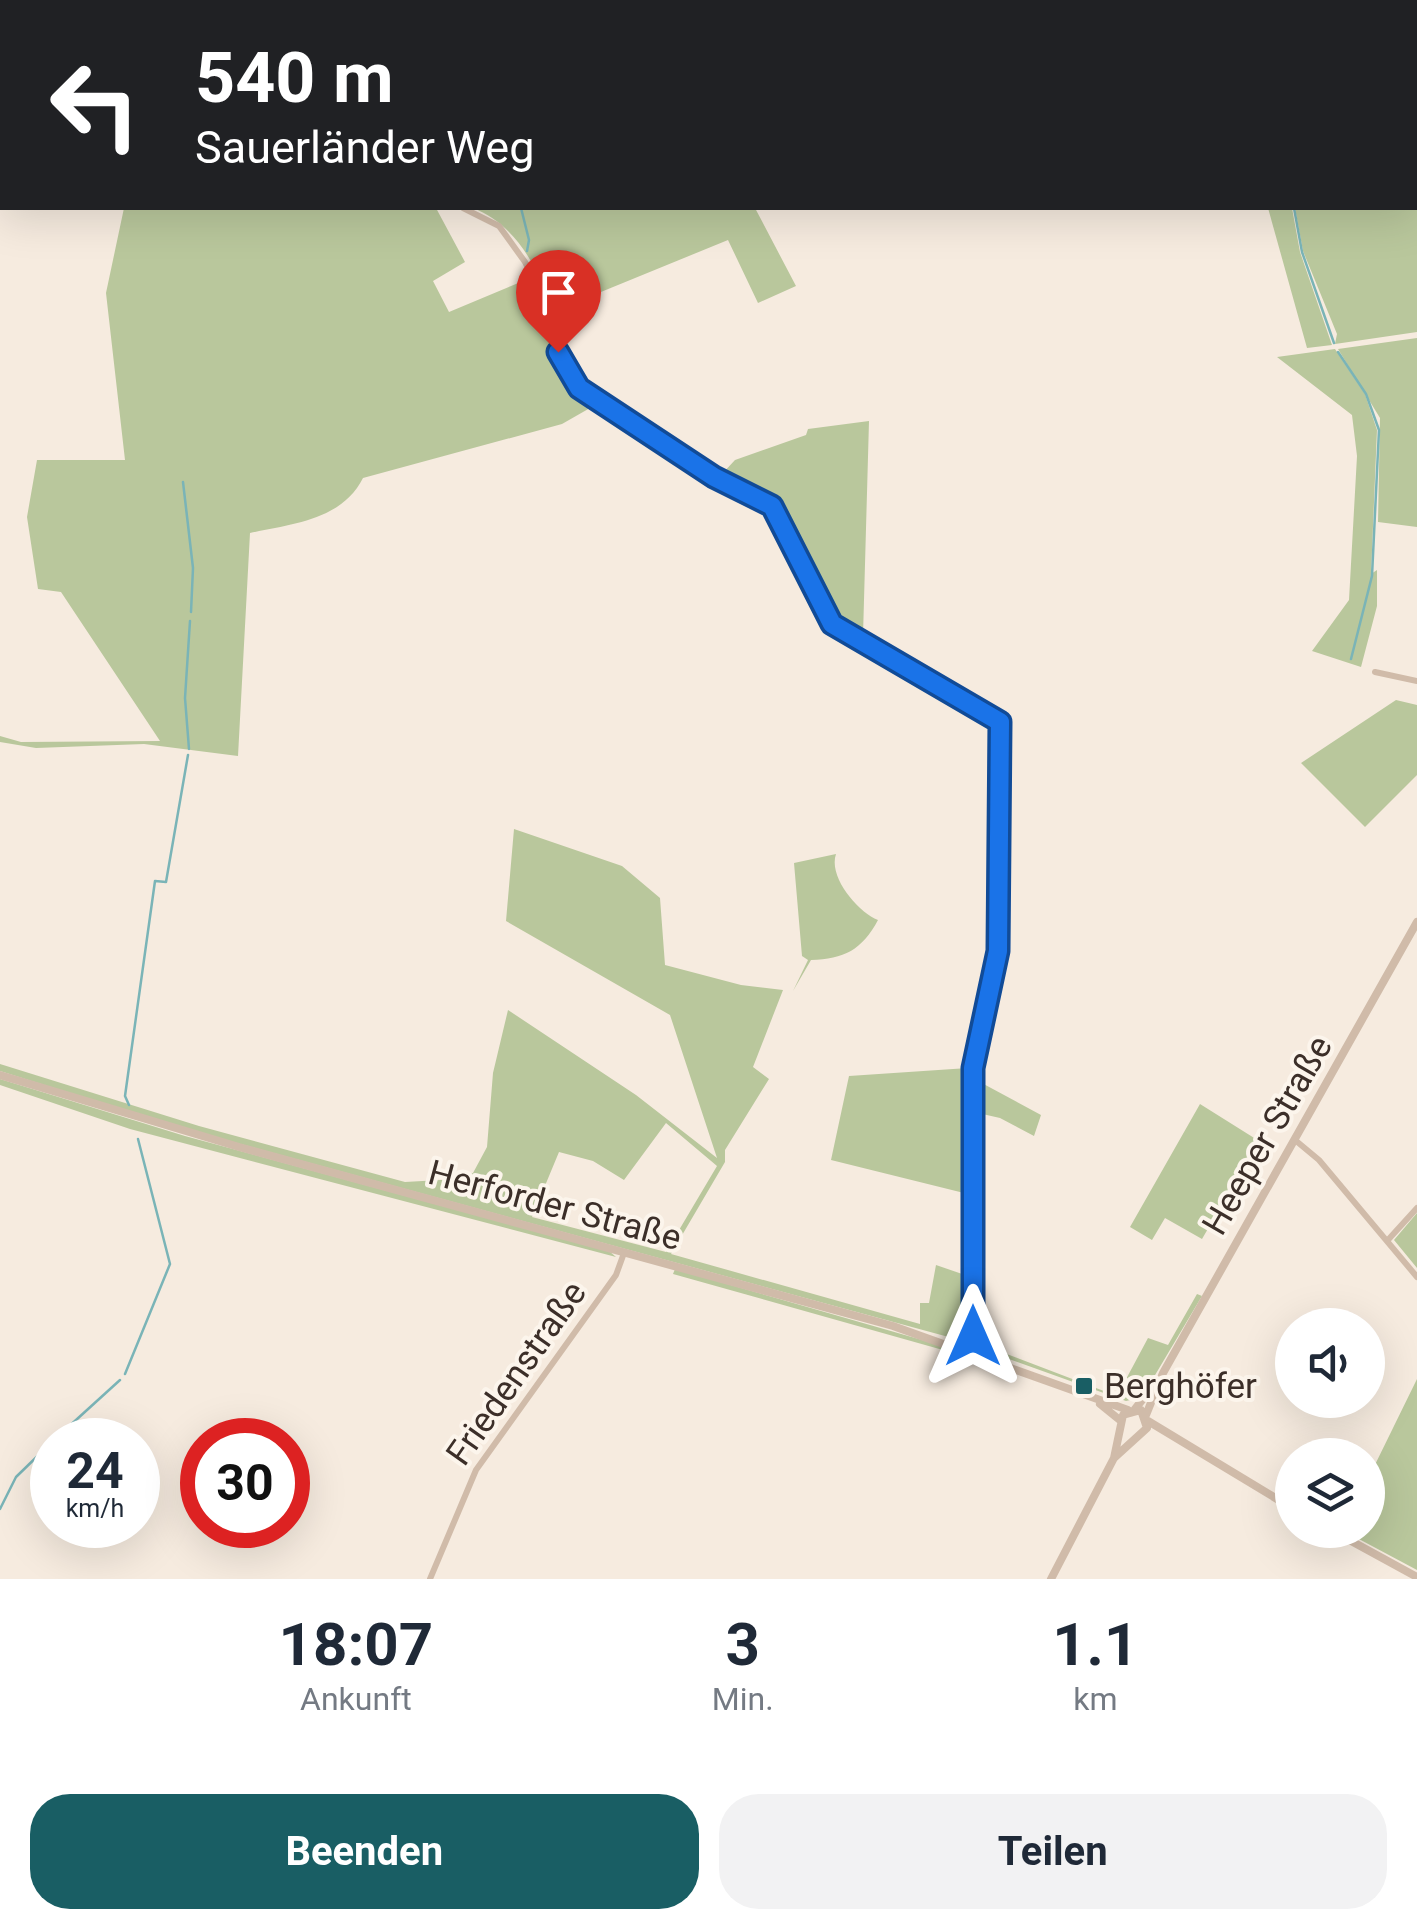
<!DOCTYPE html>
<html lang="de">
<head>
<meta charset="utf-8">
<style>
	body { margin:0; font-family:Roboto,sans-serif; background:#f2f2f3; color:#1f2937; height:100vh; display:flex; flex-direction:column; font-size:38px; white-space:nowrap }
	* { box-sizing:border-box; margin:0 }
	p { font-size:32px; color:#747a83 }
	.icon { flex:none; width:55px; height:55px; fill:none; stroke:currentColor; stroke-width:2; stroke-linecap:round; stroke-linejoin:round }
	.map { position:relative; height:1579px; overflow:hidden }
	.details { display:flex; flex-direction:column; background:#fff; flex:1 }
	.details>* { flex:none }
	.banner { position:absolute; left:0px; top:0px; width:1418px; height:210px; box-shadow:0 10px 40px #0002; background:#202124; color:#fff; overflow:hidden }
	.fabs { position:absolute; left:1275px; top:1308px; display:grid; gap:20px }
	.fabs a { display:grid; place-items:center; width:110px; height:110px; border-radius:50%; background:#fff; box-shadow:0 10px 40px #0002; font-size:50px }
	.speed { position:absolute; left:30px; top:1418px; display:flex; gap:20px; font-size:50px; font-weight:700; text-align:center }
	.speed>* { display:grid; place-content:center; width:130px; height:130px; border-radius:50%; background:#fff; box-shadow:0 10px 40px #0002; line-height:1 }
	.speed small { font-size:25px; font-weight:400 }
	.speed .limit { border:15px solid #d22; background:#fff; color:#111 }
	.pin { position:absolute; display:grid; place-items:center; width:85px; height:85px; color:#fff; margin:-102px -42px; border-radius:50% 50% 50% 0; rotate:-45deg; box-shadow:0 0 10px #0007 }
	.pin .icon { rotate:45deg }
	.me { position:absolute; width:110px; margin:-55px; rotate:0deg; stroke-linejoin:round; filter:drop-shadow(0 0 8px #0008) }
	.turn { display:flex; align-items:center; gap:35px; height:210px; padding:0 30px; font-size:45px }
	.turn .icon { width:130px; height:130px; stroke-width:2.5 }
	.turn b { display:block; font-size:70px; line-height:85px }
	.eta { display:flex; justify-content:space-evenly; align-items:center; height:170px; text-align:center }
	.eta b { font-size:60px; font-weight:700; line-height:70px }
	.cta { display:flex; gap:20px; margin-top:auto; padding:20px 30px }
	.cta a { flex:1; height:115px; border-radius:40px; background:#195e64; color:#fff; font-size:40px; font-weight:700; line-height:115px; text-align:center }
	.cta a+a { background:#f2f2f3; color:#1f2937 }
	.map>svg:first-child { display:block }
	.green { fill:#b9c79c; fill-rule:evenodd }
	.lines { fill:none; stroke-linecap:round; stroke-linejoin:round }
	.stream { stroke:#7ab4b7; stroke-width:2.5 }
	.minor { stroke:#d0bba9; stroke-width:6 }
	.tertiary { stroke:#d0bba9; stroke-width:8 }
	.route-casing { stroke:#114b97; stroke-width:25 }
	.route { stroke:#1a73e8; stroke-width:18 }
	.poi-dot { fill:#195e64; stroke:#fcf5ec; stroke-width:4 }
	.labels { text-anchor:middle; stroke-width:8; stroke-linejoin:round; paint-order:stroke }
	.street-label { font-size:35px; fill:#3c2f29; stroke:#fcf5ec }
	.poi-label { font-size:35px; fill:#3c2f29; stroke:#fcf5ec; text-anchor:start }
</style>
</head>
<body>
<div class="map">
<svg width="1417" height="1579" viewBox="0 0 1417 1579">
	<rect width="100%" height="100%" fill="#f6ebdf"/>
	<path class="green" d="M432 0H1417V332L1335 344 1337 334 1303 251 1295 208H1415V2Z
		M124 208H436L465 262 433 281 449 312 528 279C551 323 550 376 597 404L562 424 363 478C342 520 292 524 250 533L238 756 144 744 36 748 0 742V736L21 742 160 741 61 592 38 589 27 517 37 460H125L106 293Z
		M473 208H755L796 286 758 303 728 240 552 312C540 269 515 224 473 208Z
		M1268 208H1292L1300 252 1332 345 1307 348Z
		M1417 338V527L1378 522 1380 418 1338 349Z
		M1335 349 1365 394 1377 430 1371 574 1377 570V606L1361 667 1312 651 1349 600 1357 456 1352 415 1277 357Z
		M869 421 863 636 836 621 776 504 722 474 735 460 806 435 808 429Z
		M1396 700 1417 705V775L1365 827 1301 763Z
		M514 829 622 866 660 898 665 965 741 985 783 990 753 1067 769 1079 725 1150V1162L671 1254 920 1324V1303H929L936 1265 968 1276 967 1342 167 1124 0 1071V1064L199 1126 405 1182 458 1179 473 1173 487 1147 493 1073 508 1010 636 1095 717 1158 670 1015 506 921ZM666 1123 717 1166 666 1252 532 1217 559 1152 593 1161 624 1180Z
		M836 854C828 877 858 912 878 920 862 950 844 959 811 960L793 991 808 960 802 956 794 863Z
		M968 1068V1194L831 1160 849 1076Z
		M0 1079 185 1136 609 1251 616 1257 130 1129 0 1085Z
		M978 1081 1041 1115 1034 1136 1000 1118 978 1113Z
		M1200 1104 1259 1141 1202 1239 1165 1218 1152 1240 1130 1227Z
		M1417 1213V1268L1394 1240Z
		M675 1269 964 1352H950L673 1274Z
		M1197 1294 1202 1296 1142 1397 1126 1401 981 1349 975 1342 1117 1396 1148 1338 1168 1345Z
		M1417 1379V1570L1342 1530H1368V1479Z"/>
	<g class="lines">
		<path class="stream" d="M432 0 433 2
			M645 0 646 2
			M173 2 174 0
			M521 208 529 240 527 251
			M1294 208 1302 252 1334 343
			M1338 352 1366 394 1379 430 1372 576 1351 659
			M183 482 193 568 191 612
			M189 749 185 698 190 621
			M129 1105 125 1096 155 881 166 882 188 755
			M125 1374 170 1264 138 1139
			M54 1440 120 1380
			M0 1509 16 1477 52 1442"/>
		<path class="minor" d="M304 0 315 2
			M463 208 499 226 525 262 539 289 558 352 579 387 714 477 772 506 832 624 1001 723 999 951 973 1068 971 1350
			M1375 672 1417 681
			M1295 1140 1319 1160 1417 1277
			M1387 1241 1417 1208
			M430 1579 476 1470 616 1275 624 1253"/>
		<path class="tertiary" d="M0 1075 239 1147 893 1326 1128 1410
			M1100 1404 1121 1421
			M1135 1409 1154 1385
			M1146 1415 1163 1373 1417 922
			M1148 1421 1292 1508
			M1331 1530 1417 1577
			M1051 1579 1114 1458 1147 1428 1141 1410 1123 1415 1114 1458"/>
	</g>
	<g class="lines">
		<g class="route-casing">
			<path id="route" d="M558 352 579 388 714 477 772 506 832 624 1000 722 998 951 973 1068V1336"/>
		</g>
		<use href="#route" class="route"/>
	</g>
	<rect class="poi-dot" x="1074" y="1376" width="20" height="20" rx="5"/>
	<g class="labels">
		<g class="street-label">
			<text transform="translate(1267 1135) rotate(-60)" y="12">Heeper Straße</text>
			<text transform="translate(555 1205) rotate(15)" y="12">Herforder Straße</text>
			<text transform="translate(516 1373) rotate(-55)" y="12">Friedenstraße</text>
		</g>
		<g class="poi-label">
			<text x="1104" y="1398">Berghöfer</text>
		</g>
	</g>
</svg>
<div class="fabs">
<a><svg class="icon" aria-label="sound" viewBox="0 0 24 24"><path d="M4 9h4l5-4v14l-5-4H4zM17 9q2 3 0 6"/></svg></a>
<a><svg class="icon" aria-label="layers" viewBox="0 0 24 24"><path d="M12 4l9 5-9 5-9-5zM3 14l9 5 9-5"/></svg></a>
</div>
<div class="speed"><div>24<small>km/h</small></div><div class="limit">30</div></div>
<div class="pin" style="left:558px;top:352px;background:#d93025"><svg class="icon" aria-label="arrive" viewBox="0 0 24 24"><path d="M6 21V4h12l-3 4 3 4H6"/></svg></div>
<svg class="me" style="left:973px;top:1336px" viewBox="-20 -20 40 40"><path d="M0-17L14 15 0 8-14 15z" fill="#1a73e8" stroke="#fff" stroke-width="4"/></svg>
<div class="banner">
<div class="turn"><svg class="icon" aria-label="left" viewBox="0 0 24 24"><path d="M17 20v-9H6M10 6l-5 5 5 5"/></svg><div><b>540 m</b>Sauerländer Weg</div></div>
</div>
</div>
<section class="details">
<div class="eta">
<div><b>18:07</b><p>Ankunft</p></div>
<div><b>3</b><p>Min.</p></div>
<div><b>1.1</b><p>km</p></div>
</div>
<div class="cta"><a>Beenden</a><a>Teilen</a></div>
</section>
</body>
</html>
